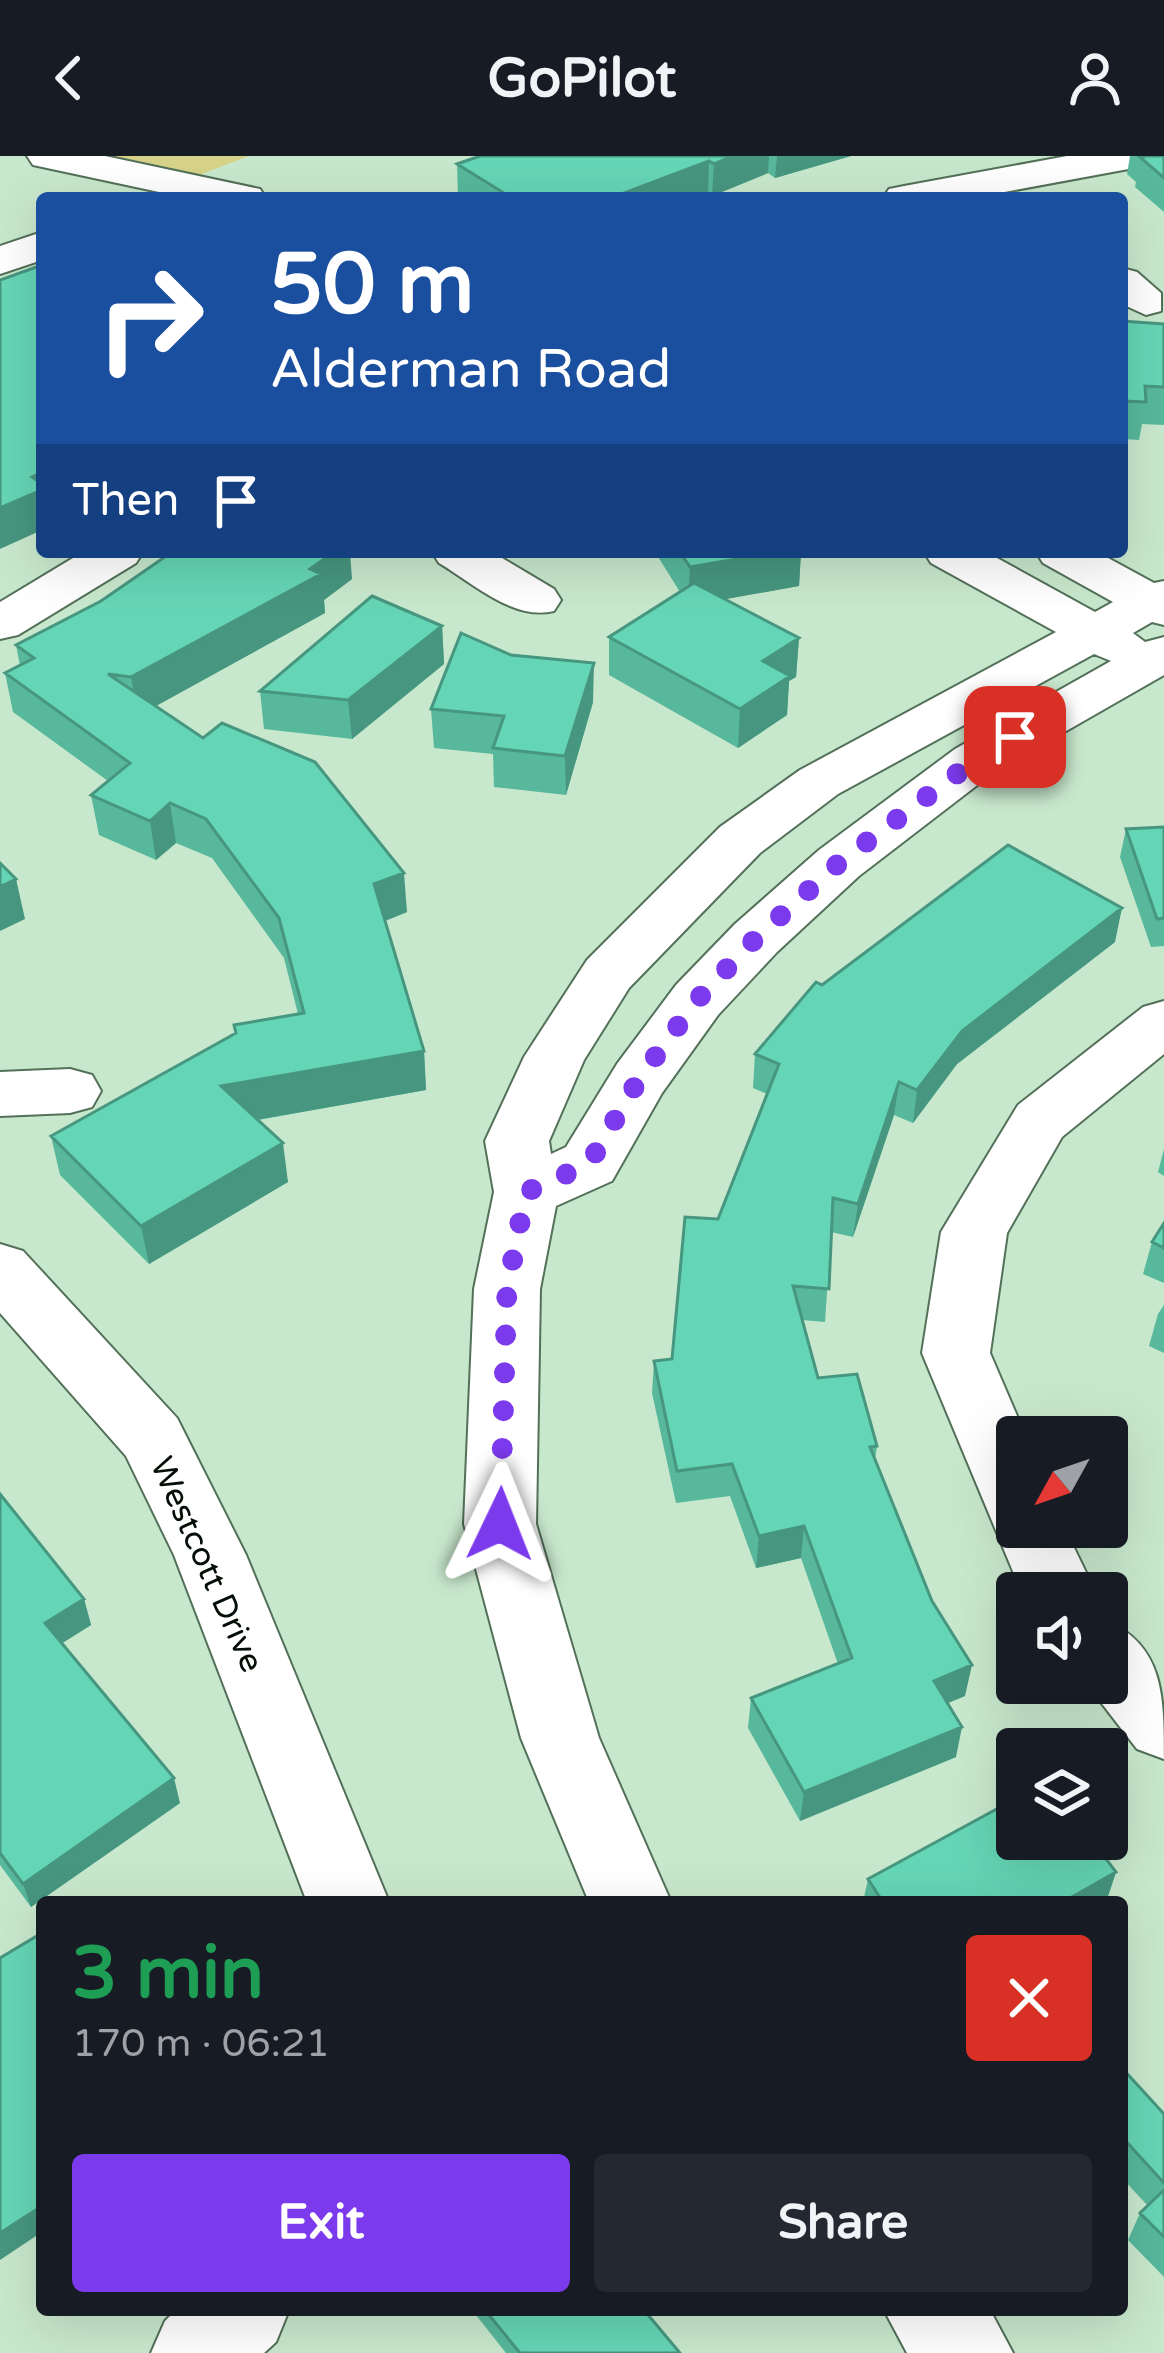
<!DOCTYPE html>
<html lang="en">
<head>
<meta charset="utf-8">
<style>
	body { margin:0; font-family:"Varela Round",sans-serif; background:#242831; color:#f1f3f6; height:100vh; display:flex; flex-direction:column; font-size:45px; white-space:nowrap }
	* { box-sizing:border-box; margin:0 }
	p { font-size:39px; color:#9ea1a6 }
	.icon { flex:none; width:66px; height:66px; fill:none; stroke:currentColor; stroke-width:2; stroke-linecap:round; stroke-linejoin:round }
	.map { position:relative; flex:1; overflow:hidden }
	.side { position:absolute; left:36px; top:1740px; width:1092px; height:420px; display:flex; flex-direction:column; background:#171b24; border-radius:12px; box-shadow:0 12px 48px #0002 }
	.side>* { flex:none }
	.guide { position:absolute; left:36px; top:36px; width:1092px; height:366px; border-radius:12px; box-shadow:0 12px 48px #0002; background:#1a4fa0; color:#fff; overflow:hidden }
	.needle { width:78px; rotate:230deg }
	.fabs { position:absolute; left:996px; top:1260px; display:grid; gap:24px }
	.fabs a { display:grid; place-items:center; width:132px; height:132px; border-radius:12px; background:#171b24; box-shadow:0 12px 48px #0002; font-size:60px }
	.pin { position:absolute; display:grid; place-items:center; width:102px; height:102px; color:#fff; margin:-51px; border-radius:24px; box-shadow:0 6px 18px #0006 }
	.me { position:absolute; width:132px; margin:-66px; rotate:2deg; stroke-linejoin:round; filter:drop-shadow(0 0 9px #0008) }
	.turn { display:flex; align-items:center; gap:42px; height:252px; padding:0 36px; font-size:54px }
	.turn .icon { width:156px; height:156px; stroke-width:2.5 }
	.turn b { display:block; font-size:84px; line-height:102px }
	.then { display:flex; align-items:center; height:114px; padding:0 36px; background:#0003; gap:24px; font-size:45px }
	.round { display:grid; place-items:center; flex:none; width:126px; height:126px; border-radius:12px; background:#242831 }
	.headline { display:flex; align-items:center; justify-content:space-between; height:204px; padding:0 36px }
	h1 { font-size:72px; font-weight:700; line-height:90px; color:#1e9e55 }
	.button { display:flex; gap:24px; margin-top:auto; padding:24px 36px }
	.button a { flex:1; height:138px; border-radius:12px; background:#7c3aed; color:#fff; font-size:48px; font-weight:700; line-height:138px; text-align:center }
	.button a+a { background:#242831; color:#f1f3f6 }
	header { display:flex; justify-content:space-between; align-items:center; height:156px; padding:0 36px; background:#171b24; font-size:54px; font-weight:700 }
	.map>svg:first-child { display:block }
	.green { fill:#d6d388 }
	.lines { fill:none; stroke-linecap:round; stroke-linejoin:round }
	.minor-casing { stroke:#537058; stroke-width:4 }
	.minor { fill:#fff; fill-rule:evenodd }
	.wall { fill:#57b89c }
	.shaded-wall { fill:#47967f }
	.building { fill:#65d6b5; stroke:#47967f; stroke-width:3 }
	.route { stroke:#7c3aed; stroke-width:21; stroke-dasharray:0 37.8 }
	.labels { text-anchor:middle; stroke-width:9; stroke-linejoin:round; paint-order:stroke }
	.street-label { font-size:33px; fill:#040e06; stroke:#fff }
</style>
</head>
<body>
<header><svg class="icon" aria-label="back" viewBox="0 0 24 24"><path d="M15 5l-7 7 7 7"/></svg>GoPilot<svg class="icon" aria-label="person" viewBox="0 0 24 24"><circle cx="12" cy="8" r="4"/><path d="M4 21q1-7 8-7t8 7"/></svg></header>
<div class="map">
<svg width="1164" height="2197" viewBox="0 0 1164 2197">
	<rect width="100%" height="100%" fill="#c8e8cd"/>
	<path class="green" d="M95 0H249L194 21Z"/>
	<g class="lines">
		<g class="minor-casing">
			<path id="minor" d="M27 0H105L260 33 266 42H187L33 9Z
				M1067 0H1154L1148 9 1134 12 972 42H883L889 33 904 30Z
				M42 76V104L0 118V90Z
				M1122 112 1137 116 1161 137V155L1146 159 1122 148Z
				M83 396H143L136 407 18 479 0 483V446Z
				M432 396H492L554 433 561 444 554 455C513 465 473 427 439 407Z
				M924 396H986L1095 456 1113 446 1043 407 1036 396H1097L1154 427 1164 425V469L1152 466 1133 477 1145 486 1164 481V519L993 617 859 720 777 796 718 859 662 937 612 1025 556 1050 540 1133 536 1368 599 1582 671 1746H589L521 1582 464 1368 474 1133 494 1036 485 985 524 901 587 804 720 671 800 614 1056 476 931 407ZM1094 498 1111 505 955 593 819 694 735 768 676 829 617 908 566 991 551 998 549 985 584 904 629 832 760 697 838 638Z
				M1164 845V898L1062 981 1007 1077 990 1197 1026 1281H1017V1371H1064L1096 1437H1022L922 1197 941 1076 1018 949 1143 851Z
				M70 913 92 919 101 935 92 951 70 957 0 960V916Z
				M0 1088 23 1095 177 1262 246 1399 389 1746H307L174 1399 126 1300 0 1157Z
				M1107 1465C1164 1490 1164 1541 1164 1603L1137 1593 1086 1527H1107Z
				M176 2154H289L276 2186 264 2197H151L165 2165Z
				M884 2154H990L1013 2197H907Z"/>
		</g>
		<use href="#minor" class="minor"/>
	</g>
	<path class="wall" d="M480 0H851L775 22 768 17 712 40 708 38 697 42H460L458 41 457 8Z
		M1130 0H1164V56L1135 31 1136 26 1127 18Z
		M1122 165 1164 168V269L1142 268 1139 284 1122 283Z
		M655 396H801L799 430 724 443 799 482 796 521 789 525 787 559 738 592 609 519V481L680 436Z
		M352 423 324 444 325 457 155 550 407 756 385 765 424 895 426 934 258 964 288 1026 149 1108 60 1019 51 980 298 858 284 802 212 702 176 687 156 704 99 679 91 639 108 625 13 556 5 517 20 510 16 489Z
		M442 470 444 508 352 583 264 573 260 535Z
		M593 546 566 639 494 631 493 598 434 592 431 553Z
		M1164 671V790L1151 791 1120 701 1126 673Z
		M1115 786 957 908 913 967 894 959 853 1081 831 1076 825 1166 802 1164 818 1222 877 1290 875 1304 965 1540 948 1547 956 1601 800 1665 748 1572 751 1542 838 1508 801 1402 756 1412 730 1340 676 1347 652 1237 654 1205 672 1203 767 938 753 932 755 898 822 829Z
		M1164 993V1020L1158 1016Z
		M1164 1067V1127L1143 1118 1152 1086Z
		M1164 1149V1197L1149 1190 1158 1158Z
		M0 1338 84 1443 91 1469 62 1487 180 1647 31 1751 0 1709Z
		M1116 1716 1106 1746H863L868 1723Z
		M1122 1912 1164 1958V2121L1128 2084 1140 2057 1148 2050 1122 2022Z
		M472 2154H644L680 2197H506Z"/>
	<path class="shaded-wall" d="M733 0H769L768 17 712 40 714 8Z
		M777 0H851L775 22Z
		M709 5 708 38 697 42H611Z
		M42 316V374L0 393V352L32 321Z
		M334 396H350L352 423 324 444 325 457 138 560 131 521 310 413Z
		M777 396H801L799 430 688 450 690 411Z
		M442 470 444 508 352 583 348 544Z
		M799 482 796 521 789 525 787 559 738 592 740 553 763 505Z
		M594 507 593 546 566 639 565 600Z
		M170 647 176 687 156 704 150 665Z
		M404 717 407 756 377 768 374 728Z
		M16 723 25 763 0 775V731Z
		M1122 752 1115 786 957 908 913 967 917 934 962 875Z
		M424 895 426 934 227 969 221 930Z
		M899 926 894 959 853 1081 858 1048Z
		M283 987 288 1026 149 1108 141 1070Z
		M804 1370 801 1402 756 1412 759 1380Z
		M84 1443 91 1469 53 1493 45 1467Z
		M972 1509 965 1540 928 1555 934 1525Z
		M962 1571 956 1601 800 1665 804 1636Z
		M174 1622 180 1647 31 1751 23 1728Z
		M1116 1716 1106 1746H1063Z
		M42 2050V2076L0 2104V2077Z"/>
	<path class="building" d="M480 0H733L714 8 709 5 611 42H578L575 40 569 42H512L457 8Z
		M1146 0H1164V22L1140 1Z
		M42 109V316L32 321 42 328V334L0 352V124Z
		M1122 165 1164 168V231L1145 230 1146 246 1122 245Z
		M172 396H334L310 413 321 418 131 521 108 518 203 582 222 567 315 606 404 717 374 728 424 895 221 930 283 987 141 1070 51 980 236 877 234 869 304 857 279 762 206 663 170 647 150 665 91 639 130 607 5 517 34 502 16 489 101 445Z
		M680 396H777L690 411Z
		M694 427 799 482 763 505 790 520 740 553 609 481Z
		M372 440 442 470 348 544 260 535Z
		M461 477 511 499 594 507 565 600 493 592 504 560 431 553Z
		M1164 671V762L1157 763 1126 673Z
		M1008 689 1122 752 962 875 917 934 899 926 858 1048 833 1042 829 1133 793 1130 818 1222 857 1218 877 1290 870 1291 932 1445 972 1509 934 1525 962 1571 804 1636 751 1542 852 1502 804 1370 759 1380 732 1308 677 1315 654 1205 672 1203 685 1061 718 1063 779 908 755 898 816 826 822 829Z
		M0 707 16 723 0 731Z
		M1164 1067V1092L1152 1086Z
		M0 1338 84 1443 45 1467 174 1622 23 1728 0 1697Z
		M1017 1642V1683H1091L1116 1716 1063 1746H883L868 1723Z
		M42 1777V2050L0 2077V1802Z
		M1122 1912 1164 1958V2027L1122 1981Z
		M1164 2034V2081L1140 2057Z
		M485 2154H644L680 2197H520Z"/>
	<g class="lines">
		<path class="route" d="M500 1368 507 1133 526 1036 589 1008 639 923 697 844 756 782 839 707 974 605 1015 581"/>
	</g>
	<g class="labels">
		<g class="street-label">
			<text transform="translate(208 1408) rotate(66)" y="12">Westcott Drive</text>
		</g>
	</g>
</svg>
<div class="fabs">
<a><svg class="needle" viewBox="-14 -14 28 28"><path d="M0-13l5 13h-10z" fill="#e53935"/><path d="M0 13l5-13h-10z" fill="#9ea1a6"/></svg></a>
<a><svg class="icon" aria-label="sound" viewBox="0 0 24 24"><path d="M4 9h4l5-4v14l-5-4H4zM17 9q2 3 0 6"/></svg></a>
<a><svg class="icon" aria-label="layers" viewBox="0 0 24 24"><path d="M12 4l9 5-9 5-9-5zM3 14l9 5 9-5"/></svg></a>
</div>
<div class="pin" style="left:1015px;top:581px;background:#d93025"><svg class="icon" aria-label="arrive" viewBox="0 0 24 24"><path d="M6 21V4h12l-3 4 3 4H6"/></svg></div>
<svg class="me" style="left:500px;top:1368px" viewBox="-20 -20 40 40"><path d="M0-17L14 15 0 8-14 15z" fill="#7c3aed" stroke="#fff" stroke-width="4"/></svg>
<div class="guide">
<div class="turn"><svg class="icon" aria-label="right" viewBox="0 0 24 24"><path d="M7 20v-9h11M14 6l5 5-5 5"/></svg><div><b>50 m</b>Alderman Road</div></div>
<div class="then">Then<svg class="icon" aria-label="arrive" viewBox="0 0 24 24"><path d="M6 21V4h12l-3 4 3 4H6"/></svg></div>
</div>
<section class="side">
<div class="headline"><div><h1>3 min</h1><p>170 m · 06:21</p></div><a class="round" style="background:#d93025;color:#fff"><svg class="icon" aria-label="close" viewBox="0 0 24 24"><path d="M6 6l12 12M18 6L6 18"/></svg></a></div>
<div class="button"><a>Exit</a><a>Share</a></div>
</section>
</div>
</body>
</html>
